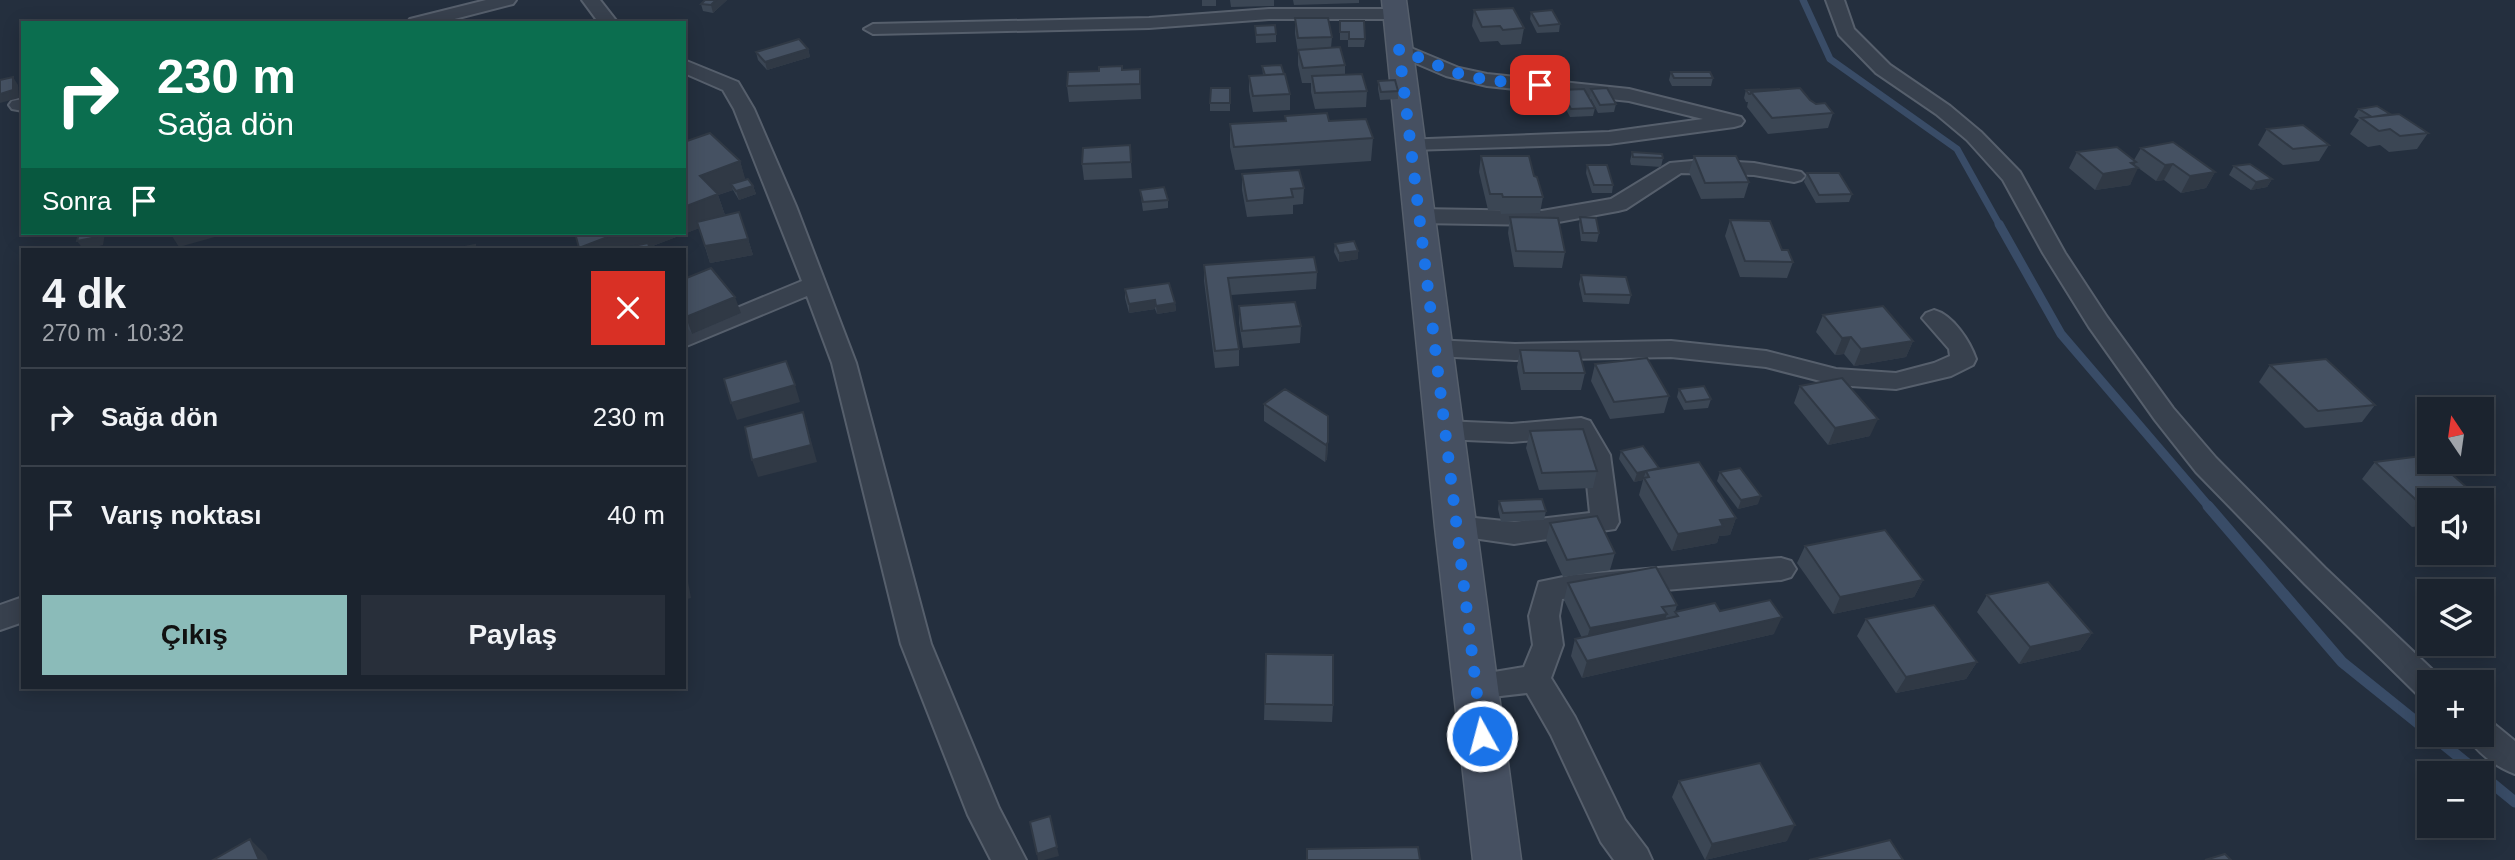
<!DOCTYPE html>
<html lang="tr">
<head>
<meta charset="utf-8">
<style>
	body { margin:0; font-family:Helvetica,sans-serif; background:#282f3a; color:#f1f3f6; height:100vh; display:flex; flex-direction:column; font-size:26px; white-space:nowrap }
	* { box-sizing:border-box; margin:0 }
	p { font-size:23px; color:#a0a4aa }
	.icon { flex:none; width:38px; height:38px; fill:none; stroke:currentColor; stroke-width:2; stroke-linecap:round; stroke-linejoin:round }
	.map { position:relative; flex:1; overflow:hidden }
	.drawer { position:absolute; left:21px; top:248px; width:665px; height:441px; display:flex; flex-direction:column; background:#1b232e; border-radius:0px; box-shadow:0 4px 18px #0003,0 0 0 2px #39404a }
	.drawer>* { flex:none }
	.banner { position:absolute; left:21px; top:21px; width:665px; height:214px; border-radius:0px; box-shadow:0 4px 18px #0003,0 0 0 2px #39404a; background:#0b6e4f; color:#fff; overflow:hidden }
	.needle { width:46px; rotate:347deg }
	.controls { position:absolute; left:2417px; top:397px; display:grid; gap:14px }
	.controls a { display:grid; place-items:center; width:77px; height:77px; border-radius:0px; background:#1b232e; box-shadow:0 4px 18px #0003,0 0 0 2px #39404a; font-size:35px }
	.pin { position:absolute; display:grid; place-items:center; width:60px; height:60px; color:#fff; margin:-30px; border-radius:14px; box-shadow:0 4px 10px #0006 }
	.me { position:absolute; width:77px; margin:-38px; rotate:353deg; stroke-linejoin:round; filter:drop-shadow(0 0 5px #0008) }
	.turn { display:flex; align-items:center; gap:24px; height:147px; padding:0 21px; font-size:32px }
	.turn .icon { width:91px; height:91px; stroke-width:2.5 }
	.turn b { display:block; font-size:49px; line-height:60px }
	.then { display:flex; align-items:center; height:66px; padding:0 21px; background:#0003; gap:14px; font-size:26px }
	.round { display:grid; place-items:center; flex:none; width:74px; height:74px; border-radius:0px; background:#282f3a }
	.headline { display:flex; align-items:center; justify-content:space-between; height:119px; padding:0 21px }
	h1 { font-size:42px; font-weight:700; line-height:52px }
	.cta { display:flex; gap:14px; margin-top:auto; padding:14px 21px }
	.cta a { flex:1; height:80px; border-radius:0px; background:#8bbbb9; color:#111; font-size:28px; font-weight:700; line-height:80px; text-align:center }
	.cta a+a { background:#282f3a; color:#f1f3f6 }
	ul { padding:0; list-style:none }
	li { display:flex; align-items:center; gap:21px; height:98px; padding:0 21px; border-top:2px solid #39404a }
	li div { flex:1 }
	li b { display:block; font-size:26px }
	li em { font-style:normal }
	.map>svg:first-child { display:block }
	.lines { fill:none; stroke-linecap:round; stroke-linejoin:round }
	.stream-far2 { stroke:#394c67; stroke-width:7 }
	.stream-far1 { stroke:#394c67; stroke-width:9 }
	.stream { stroke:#394c67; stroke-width:11 }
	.street-casing { stroke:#565f6c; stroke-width:4 }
	.secondary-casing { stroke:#565f6c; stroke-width:3 }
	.street { fill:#38414e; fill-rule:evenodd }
	.secondary { fill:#465061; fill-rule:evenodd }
	.wall { fill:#3b4654 }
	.shaded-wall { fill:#303945 }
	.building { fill:#455162; stroke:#303945; stroke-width:2 }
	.route { stroke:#1a73e8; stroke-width:12; stroke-dasharray:0 21.6 }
</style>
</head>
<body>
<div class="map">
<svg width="2515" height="860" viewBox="0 0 2515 860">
	<rect width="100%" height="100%" fill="#242f3e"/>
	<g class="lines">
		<path class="stream-far2" d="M1803 0 1830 59 1957 149 2000 226"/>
		<path class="stream-far1" d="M1999 224 2061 334 2210 508"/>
		<path class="stream" d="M2208 506 2342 662 2429 732
			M2432 735 2480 774
			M2482 775 2515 802"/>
		<g class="street-casing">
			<path id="street" d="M486 0H516L513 4 439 23H407L410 19Z
				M582 0H600L618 23H599Z
				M1826 0H1844L1854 29 1890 65 1950 106 1981 132 2020 172 2065 253 2107 317 2173 408 2216 458 2325 568 2440 677 2443 682H2429V699L2418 695 2305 584 2196 472 2155 420 2089 327 2043 253 2003 180 1967 140 1936 114 1876 73 1839 35Z
				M1269 9H1395L1404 14 1395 19H1269L1149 28 873 34 864 29 873 24 1149 18Z
				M1399 43 1459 68 1487 74 1629 89 1741 117 1744 121 1741 125 1734 127 1609 144 1410 150 1403 148 1400 144 1403 140 1609 132 1703 119 1629 101 1487 86 1446 76 1392 53 1390 49 1392 45Z
				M684 60 738 82 754 109 796 206 856 363 931 644 999 808 1026 860H991L968 815 901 644 832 363 807 296 684 347V330L802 281 734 109 723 90 684 73Z
				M23 99V111L12 109 9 105 12 101Z
				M1703 160 1754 163 1801 172 1805 176 1801 180 1794 182 1754 175 1681 173 1626 209 1618 211 1542 225 1418 223 1410 221 1407 216 1410 211 1418 209 1542 211 1611 199 1670 163Z
				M1934 310C1953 315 1970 341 1976 359L1973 365 1951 376 1896 389 1836 385 1766 367 1671 357 1515 360 1434 356 1425 354 1422 348 1425 342 1434 340 1515 344 1671 341 1766 351 1836 369 1896 373 1934 363 1950 356 1949 349 1922 318 1926 313Z
				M1581 418 1590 421 1610 455 1619 522 1615 529 1514 544 1445 534 1441 527 1445 520 1455 516 1514 522 1590 513 1584 455 1573 437 1512 442 1443 439 1434 436 1430 430 1434 424 1443 421 1512 424Z
				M1781 558 1791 561 1796 569 1791 577 1781 580 1562 599 1559 616 1563 645 1551 678 1575 717 1625 820 1647 849 1652 860H1614L1601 842 1551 735 1527 693 1475 699 1464 695 1459 686 1464 677 1524 667 1533 645 1529 616 1539 582 1573 575Z
				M23 597V622L0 630V605Z
				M2482 719 2493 723 2515 741V774C2498 768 2475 752 2467 735H2482Z"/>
		</g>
		<g class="secondary-casing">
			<path id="secondary" d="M1382 0H1406L1521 860H1473L1435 527Z"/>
		</g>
		<use href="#street" class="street"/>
		<use href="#secondary" class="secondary"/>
	</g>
	<path class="wall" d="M727 0 713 13 703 11 701 4Z
		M1202 0H1216V6H1202Z
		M1230 0H1274V6L1231 7Z
		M1293 0H1359V3L1294 5Z
		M1474 10 1524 28 1521 44 1501 45 1498 41 1480 42 1472 26Z
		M1531 12 1560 24 1559 32 1537 33 1530 19Z
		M1295 18 1332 37 1331 48 1345 65V75L1367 91 1366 107 1315 109 1311 92V83H1302L1298 65V53L1295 34Z
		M1340 21 1365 39 1364 47H1348V40H1340Z
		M1255 26 1276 34V42L1256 43Z
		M808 49 810 57 767 70 758 60 756 52Z
		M1262 66 1290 94V110L1253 112 1249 91V76L1263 75Z
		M1140 69 1141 99 1069 102 1067 86 1122 70Z
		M1671 72 1713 78 1711 86H1672L1669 80Z
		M1378 81 1398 91V99L1380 100 1378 89Z
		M1230 88V111H1210V103Z
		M1591 89 1616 104 1614 112 1598 113 1590 97Z
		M1561 90 1595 108 1593 116 1570 117 1560 98Z
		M1746 90 1810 100 1833 113 1828 128 1768 134 1747 107 1748 102H1746L1744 98Z
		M2359 109 2390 114 2428 133 2417 149 2389 152 2380 145 2368 147 2350 134 2359 120 2354 117Z
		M1285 116 1329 121 1373 138 1371 161 1235 170 1230 147V124L1285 121Z
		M2267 129 2329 145 2319 161 2283 165 2258 145Z
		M1130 145 1132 178 1084 180 1082 164Z
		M2141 148 2215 172 2206 188 2181 193 2164 180 2156 181 2137 167 2130 185 2095 190 2069 168 2077 152 2134 160Z
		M1632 152 1663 158 1661 167 1631 165 1630 161Z
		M1481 156 1534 176 1543 197 1540 213 1501 214 1500 210H1488L1479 172Z
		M1694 156 1749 182 1744 198 1701 199 1689 172Z
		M740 161 745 180 753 186 756 194 739 200 733 190 718 195 725 215 748 239 753 255 710 263 699 228 650 247 651 250H580L579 248Z
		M1587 165 1613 185 1612 193H1592L1586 173Z
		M2234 166 2272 179 2267 187 2251 190 2229 175Z
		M1807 173 1852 194 1849 202 1816 203 1804 182Z
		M1242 174 1304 188 1303 204 1293 205V214L1247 217 1242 190Z
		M1140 190 1168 200V208L1143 211Z
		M1510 217 1565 252 1562 268 1514 267 1508 233Z
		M1580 217 1599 233 1597 242 1581 241 1579 225Z
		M1730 220 1782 250 1793 262 1787 278 1740 277 1725 236Z
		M1335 244 1358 259 1339 262 1334 252Z
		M1204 265 1317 272 1316 289 1231 295 1239 349V366L1215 368 1204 281Z
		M1581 275 1631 295 1629 304 1583 302 1579 284Z
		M684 279 741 313 692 334 684 324Z
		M1125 289 1175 303 1176 311 1157 314 1155 309 1129 313 1125 298Z
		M1239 306 1301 326 1300 343 1243 348 1239 323Z
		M1823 315 1913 341 1906 357 1854 366 1844 354 1835 355 1816 332Z
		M1520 350 1585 373 1581 390H1521L1517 367Z
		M1595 364 1669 396 1664 413 1610 419 1591 381Z
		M2270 365 2375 405 2362 422 2305 428 2259 382Z
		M1800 386 1870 436 1828 445 1794 403Z
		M1679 389 1711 399 1708 408 1684 410 1677 397Z
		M1264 404 1328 442 1327 459 1325 462 1264 421Z
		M1530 431 1597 471 1593 488 1539 490 1526 448Z
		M1621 451 1659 468 1736 518 1730 535 1719 536 1717 543 1672 551 1639 495 1643 480 1634 482 1619 459Z
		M2375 462 2429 500V525L2412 527 2362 479Z
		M1720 472 1758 504 1738 509 1717 481Z
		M1499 501 1546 511 1544 520 1501 522 1498 509Z
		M1550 523 1615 553 1610 570 1563 577 1546 540Z
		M1805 546 1923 580 1914 597 1833 614 1797 563Z
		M1568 583 1677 605 1675 612 1720 611 1774 634 1582 678 1571 656 1575 639 1582 638 1564 600Z
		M1987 595 2092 633 2080 650 2019 664 1977 612Z
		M1866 619 1977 662 1966 679 1896 693 1857 636Z
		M1266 654 1333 705 1332 722 1264 720Z
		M1679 781 1787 841 1705 860 1672 797Z"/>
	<path class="shaded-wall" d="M716 0H727L713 13 711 5Z
		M808 49 810 57 767 70 765 62Z
		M13 77 18 85 19 98 0 103V94Z
		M740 161 747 185 731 184 733 190 718 195 726 218 650 247 651 250H580L579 248 618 233H684V207L700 176Z
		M2136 162 2132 169 2138 168 2130 185 2095 190 2103 174 2131 163Z
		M2173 164 2164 180 2156 181 2165 165Z
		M2215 172 2206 188 2181 193 2190 176Z
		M2272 179 2267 187 2251 190 2256 182Z
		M753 186 756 194 739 200 736 191Z
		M98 233H105L103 245 84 250 77 241Z
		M170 233H229L179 247Z
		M748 239 753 255 710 263 705 246Z
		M1358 251V259L1339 262V253Z
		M735 297 741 313 692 334 686 317Z
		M1155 300V309L1129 313V304Z
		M1175 303 1176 311 1157 314 1156 306Z
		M1851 337 1844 354 1835 355 1842 338Z
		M1913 341 1906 357 1854 366 1861 349Z
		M795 385 800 402 737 420 731 403Z
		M803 412 817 462 758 477 752 460Z
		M1878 419 1870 436 1828 445 1835 428Z
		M1328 442 1327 459 1325 462 1326 445Z
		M1646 471 1643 480 1634 482 1637 473Z
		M1761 496 1758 504 1738 509 1741 500Z
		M1736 518 1730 535 1719 536 1717 543 1672 551 1678 534 1720 520Z
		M684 560 691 598 684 600Z
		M1923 580 1914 597 1833 614 1840 597Z
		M1667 614 1661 631 1585 645 1590 628Z
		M1782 617 1774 634 1582 678 1587 661Z
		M2092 633 2080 650 2019 664 2030 647Z
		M1977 662 1966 679 1896 693 1906 677Z
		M1795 825 1787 841 1705 860 1712 844Z
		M250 839 266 855 268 860H259Z
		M1057 847 1059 856 1044 860H1038L1037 854Z"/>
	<path class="building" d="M705 0H716L711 5 701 4Z
		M1513 8 1524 28 1503 30 1500 26 1482 27 1474 10Z
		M1552 10 1560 24 1539 26 1531 12Z
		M1295 18H1328L1332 37 1298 38Z
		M1340 21H1364L1365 39H1349V32H1340Z
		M1275 25 1276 34 1256 35 1255 26Z
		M799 39 808 49 765 62 756 52Z
		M1340 47 1345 65 1303 68 1298 50Z
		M1281 65 1284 74 1265 75 1262 66Z
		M1122 66V70L1140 69V84L1067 86 1068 72 1099 71V67Z
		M1671 72H1710L1713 78H1674Z
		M1285 74 1290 94 1253 96 1249 76Z
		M1362 74 1367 91 1315 93 1312 76Z
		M13 77V90L0 94V80Z
		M1395 80 1398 91 1381 92 1378 81Z
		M1211 88H1230V103H1210Z
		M1607 88 1616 104 1600 105 1591 89Z
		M1800 88 1810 100 1816 104 1825 103 1833 113 1772 118 1751 92Z
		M1584 89 1595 108 1571 109 1561 90Z
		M1780 89 1751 92 1750 94H1749L1746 90Z
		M2377 106 2390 114 2372 117 2359 109Z
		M1327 113 1329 121 1366 119 1373 138 1234 147 1230 124 1286 121 1285 116Z
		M2399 114 2428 133 2400 136 2390 129 2379 131 2361 118Z
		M2303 125 2329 145 2293 149 2267 129Z
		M710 133 740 161 700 176 718 194 684 207V142Z
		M2173 142 2215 172 2190 176 2173 164 2165 165 2141 148Z
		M1130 145 1131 162 1082 164 1083 148Z
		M2117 147 2136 162 2131 163 2138 168 2103 174 2077 152Z
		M1632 152 1662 154 1663 158 1633 157Z
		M1481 156H1529L1534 176 1537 177 1543 197H1503L1502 194H1490Z
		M1694 156H1736L1749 182 1705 183Z
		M2250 164 2272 179 2256 182 2234 166Z
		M1587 165H1607L1613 185H1594Z
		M1299 170 1304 188 1291 189 1293 197 1247 201 1242 174Z
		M1807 173H1839L1852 194 1819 195Z
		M748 179 753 186 736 191 731 184Z
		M1164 187 1168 200 1143 202 1140 190Z
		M739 212 748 239 705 246 697 222Z
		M1510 217 1558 218 1565 252 1516 251Z
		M1580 217 1596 218 1599 233H1583Z
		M1730 220 1770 221 1782 250H1788L1793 262 1745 261Z
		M79 233H98L97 237 77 241Z
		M575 233H618L579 248Z
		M1354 241 1358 251 1339 253 1335 244Z
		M648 243 650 250H615Z
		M475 245V250H450Z
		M1314 257 1317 272 1228 278 1239 349 1215 351 1204 265Z
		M711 268 735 297 686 317 684 315V279Z
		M1581 275 1626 277 1631 295 1585 294Z
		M1169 283 1175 303 1156 306 1155 300 1129 304 1125 289Z
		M1295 302 1301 326 1242 331 1239 306Z
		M1883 306 1913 341 1861 349 1851 337 1842 338 1823 315Z
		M1520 350 1579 351 1585 373H1524Z
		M1647 358 1669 396 1614 402 1595 364Z
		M2326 359 2375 405 2318 411 2270 365Z
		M786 361 795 385 731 403 724 379Z
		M1842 378 1878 419 1835 428 1800 386Z
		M1704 386 1711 399 1686 402 1679 389Z
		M1285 389 1328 416V442L1326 445 1264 404Z
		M803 412 811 445 752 460 745 427Z
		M1583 429 1597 471 1542 473 1530 431Z
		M1643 446 1659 468 1637 473 1621 451Z
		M2429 455V462H2438L2481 500H2429V510H2427L2375 462Z
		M1699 462 1736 518 1720 520 1723 526 1678 534 1644 478 1649 477 1646 471Z
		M1740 468 1761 496 1741 500 1720 472Z
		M1542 499 1546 511 1503 513 1499 501Z
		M1597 516 1615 553 1567 560 1550 523Z
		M1885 530 1923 580 1840 597 1805 546Z
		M1656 567 1677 605 1662 607 1667 614 1590 628 1568 583Z
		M2048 582 2092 633 2030 647 1987 595Z
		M1770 600 1782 617 1587 661 1575 639 1678 616 1675 612 1715 603 1720 611Z
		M1934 605 1977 662 1906 677 1866 619Z
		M1266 654 1333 655V705L1265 704Z
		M1760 763 1795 825 1712 844 1679 781Z
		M1050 816 1057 847 1037 854 1030 822Z
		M250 839 259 860H213Z
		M1890 840 1903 860H1809Z
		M1418 847 1420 860H1307V849Z
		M2225 854 2231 860H2205Z"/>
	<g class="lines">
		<path class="route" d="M1482 736 1399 49 1453 72 1487 80 1540 85"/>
	</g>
</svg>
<div class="controls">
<a><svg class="needle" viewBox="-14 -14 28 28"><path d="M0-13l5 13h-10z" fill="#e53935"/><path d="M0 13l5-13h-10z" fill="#a0a4aa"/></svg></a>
<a><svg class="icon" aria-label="sound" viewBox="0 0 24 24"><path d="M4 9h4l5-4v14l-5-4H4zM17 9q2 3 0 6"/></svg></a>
<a><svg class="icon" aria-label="layers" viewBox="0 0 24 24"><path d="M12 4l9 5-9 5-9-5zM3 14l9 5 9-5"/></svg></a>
<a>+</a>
<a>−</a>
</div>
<div class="pin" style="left:1540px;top:85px;background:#d93025"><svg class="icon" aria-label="arrive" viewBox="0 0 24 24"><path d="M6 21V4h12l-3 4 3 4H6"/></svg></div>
<svg class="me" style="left:1482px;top:736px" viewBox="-20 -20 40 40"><circle r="17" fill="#1a73e8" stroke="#fff" stroke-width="3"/><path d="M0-11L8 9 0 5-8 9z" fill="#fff"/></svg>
<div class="banner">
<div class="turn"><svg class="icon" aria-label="right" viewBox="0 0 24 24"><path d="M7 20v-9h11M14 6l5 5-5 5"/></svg><div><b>230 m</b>Sağa dön</div></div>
<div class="then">Sonra<svg class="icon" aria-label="arrive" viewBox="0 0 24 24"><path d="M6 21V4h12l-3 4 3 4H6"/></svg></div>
</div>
<section class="drawer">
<div class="headline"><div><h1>4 dk</h1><p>270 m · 10:32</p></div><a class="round" style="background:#d93025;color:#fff"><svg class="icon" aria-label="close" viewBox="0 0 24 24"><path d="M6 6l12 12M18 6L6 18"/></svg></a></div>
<ul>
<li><svg class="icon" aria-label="right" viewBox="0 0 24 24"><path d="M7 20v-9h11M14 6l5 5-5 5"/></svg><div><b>Sağa dön</b></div><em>230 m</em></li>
<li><svg class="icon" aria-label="arrive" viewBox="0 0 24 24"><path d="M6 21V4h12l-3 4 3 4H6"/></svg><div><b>Varış noktası</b></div><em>40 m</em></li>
</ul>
<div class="cta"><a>Çıkış</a><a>Paylaş</a></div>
</section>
</div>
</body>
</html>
